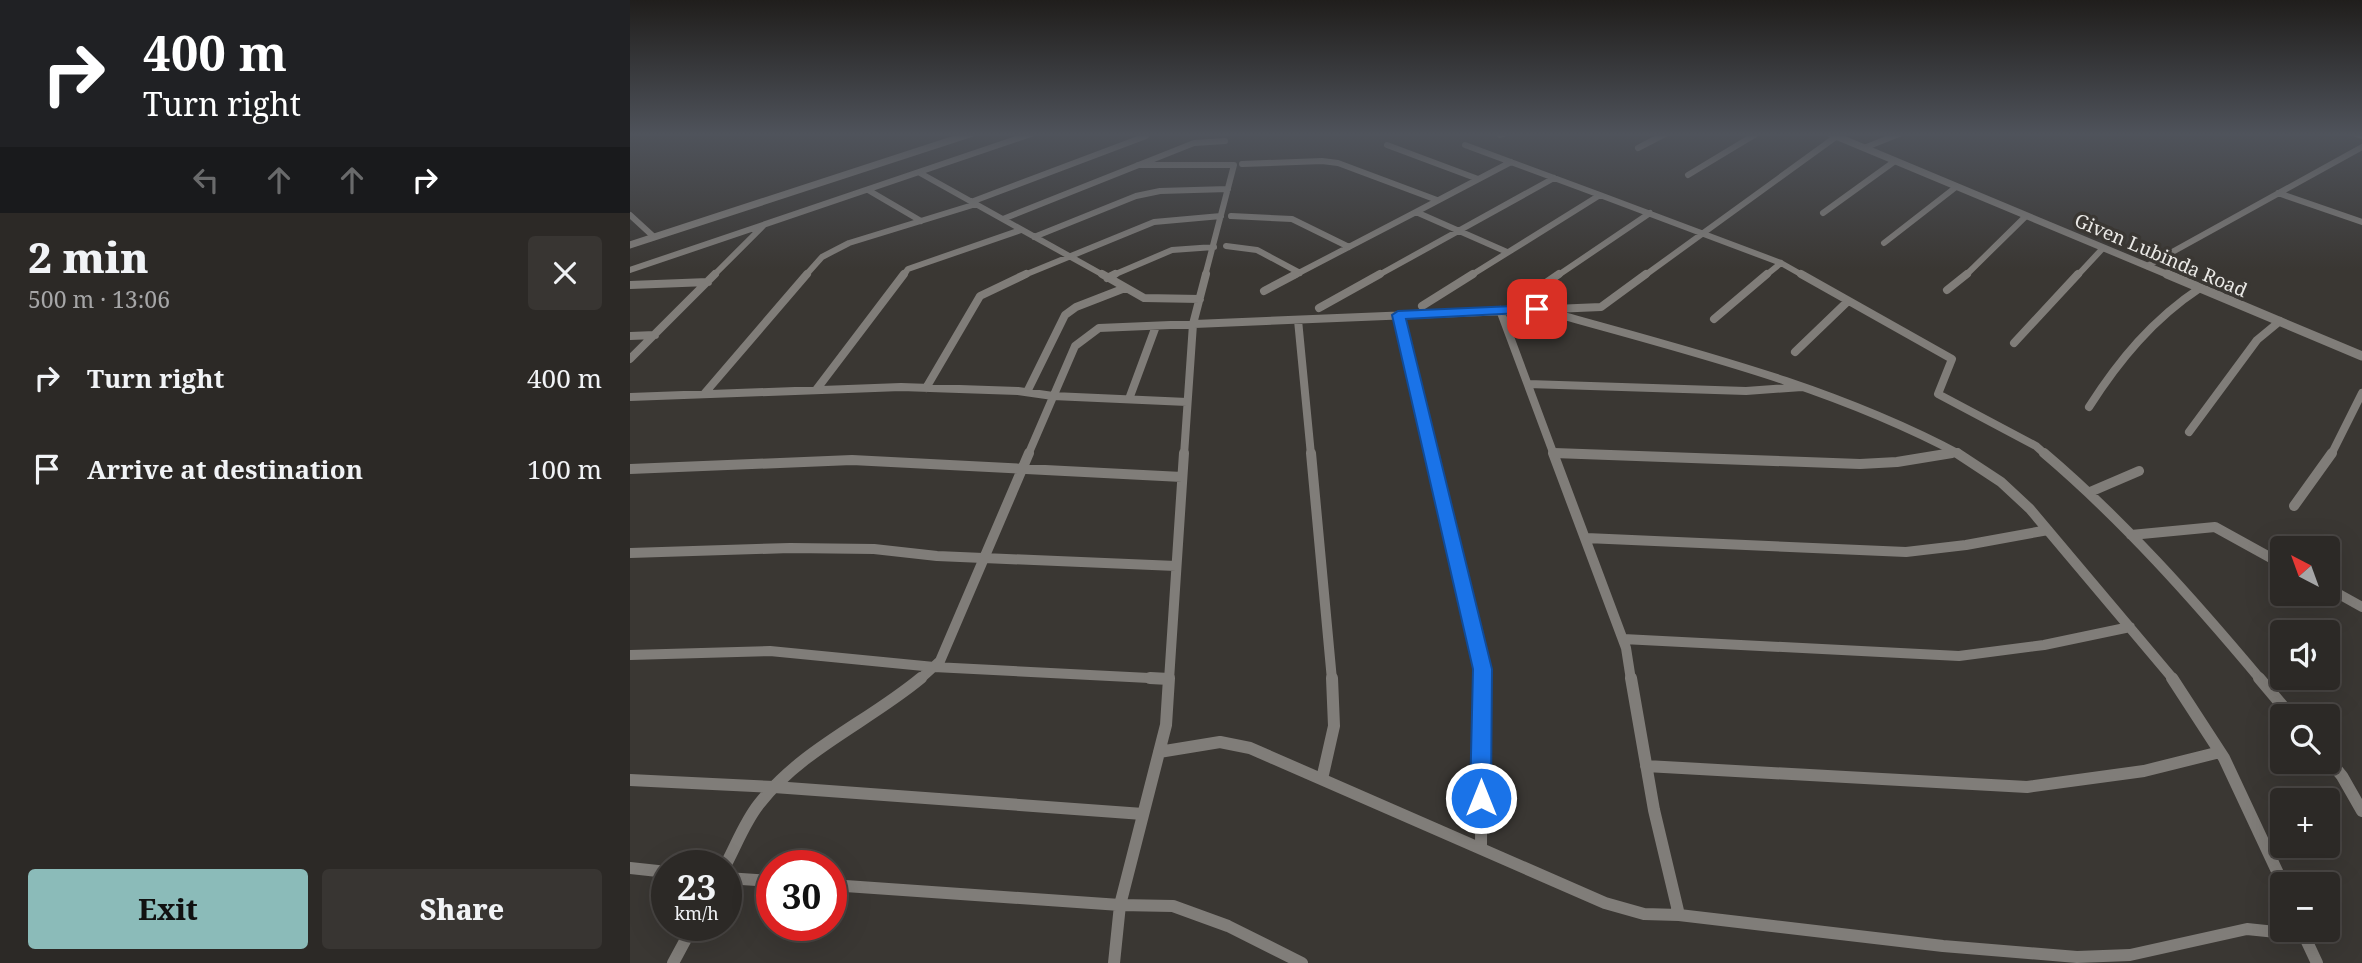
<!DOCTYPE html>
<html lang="en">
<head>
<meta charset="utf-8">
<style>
	body { margin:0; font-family:"Noto Serif",serif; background:#383532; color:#f1f3f6; height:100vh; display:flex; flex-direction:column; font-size:26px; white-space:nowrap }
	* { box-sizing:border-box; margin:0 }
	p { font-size:23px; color:#a6a6a7 }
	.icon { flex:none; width:38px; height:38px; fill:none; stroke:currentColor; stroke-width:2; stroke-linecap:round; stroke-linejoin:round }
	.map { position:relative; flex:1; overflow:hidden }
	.drawer { display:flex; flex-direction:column; background:#2c2926; width:630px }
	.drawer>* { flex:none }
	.top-card { background:#202124; color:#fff; overflow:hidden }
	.needle { width:46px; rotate:319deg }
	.buttons { position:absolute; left:1640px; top:536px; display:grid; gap:14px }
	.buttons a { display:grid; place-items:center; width:70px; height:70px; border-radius:7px; background:#2c2926; box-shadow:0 7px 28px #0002,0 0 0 2px #484543; font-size:35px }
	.speed { position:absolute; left:21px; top:850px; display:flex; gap:14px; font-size:35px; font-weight:700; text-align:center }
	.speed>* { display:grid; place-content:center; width:91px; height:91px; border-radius:50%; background:#2c2926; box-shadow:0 7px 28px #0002,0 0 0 2px #484543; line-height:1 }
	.speed small { font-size:18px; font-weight:400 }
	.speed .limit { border:10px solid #d22; background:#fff; color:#111 }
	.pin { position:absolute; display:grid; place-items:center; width:60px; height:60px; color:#fff; margin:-30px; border-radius:14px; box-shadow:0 4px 10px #0006 }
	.me { position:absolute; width:77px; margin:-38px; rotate:0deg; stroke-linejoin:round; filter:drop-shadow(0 0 5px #0008) }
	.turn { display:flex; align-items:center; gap:24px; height:147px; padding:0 28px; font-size:32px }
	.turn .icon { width:91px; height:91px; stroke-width:2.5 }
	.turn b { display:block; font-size:49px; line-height:60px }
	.lanes { display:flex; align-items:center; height:66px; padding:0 28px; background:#0003; justify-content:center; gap:35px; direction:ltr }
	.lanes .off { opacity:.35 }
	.round { display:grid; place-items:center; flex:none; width:74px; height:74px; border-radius:7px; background:#383532 }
	.head { display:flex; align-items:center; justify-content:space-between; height:119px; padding:0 28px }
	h1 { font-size:42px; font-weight:800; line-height:52px }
	.cta { display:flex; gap:14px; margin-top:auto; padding:14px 28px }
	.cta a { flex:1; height:80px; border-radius:7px; background:#8bbbb9; color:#111; font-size:28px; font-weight:800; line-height:80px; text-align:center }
	.cta a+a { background:#383532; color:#f1f3f6 }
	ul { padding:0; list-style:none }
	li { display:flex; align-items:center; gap:21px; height:91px; padding:0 28px }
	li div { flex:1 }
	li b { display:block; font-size:26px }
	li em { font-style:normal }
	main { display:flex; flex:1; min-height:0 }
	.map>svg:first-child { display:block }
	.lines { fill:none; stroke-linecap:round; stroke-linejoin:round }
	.minor-far3 { stroke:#807d79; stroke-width:6 }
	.minor-far2 { stroke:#807d79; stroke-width:8 }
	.minor-far1 { stroke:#807d79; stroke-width:10 }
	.minor { stroke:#807d79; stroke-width:12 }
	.tertiary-far1 { stroke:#807d79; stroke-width:7 }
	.tertiary { stroke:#807d79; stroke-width:9 }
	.route { fill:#1a73e8; stroke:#114b97; stroke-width:2 }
	.labels { text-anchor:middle; stroke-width:7; stroke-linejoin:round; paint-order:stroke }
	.far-street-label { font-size:19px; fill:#eae9e6; stroke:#3a3733 }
</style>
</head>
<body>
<main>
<section class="drawer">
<div class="top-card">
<div class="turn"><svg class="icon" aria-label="right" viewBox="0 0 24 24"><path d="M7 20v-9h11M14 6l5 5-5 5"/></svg><div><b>400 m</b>Turn right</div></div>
<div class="lanes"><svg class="icon off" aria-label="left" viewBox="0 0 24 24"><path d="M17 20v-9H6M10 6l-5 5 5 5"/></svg><svg class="icon off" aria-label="ahead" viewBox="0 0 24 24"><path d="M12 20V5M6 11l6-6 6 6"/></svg><svg class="icon off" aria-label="ahead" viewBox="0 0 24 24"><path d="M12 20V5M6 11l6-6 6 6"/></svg><svg class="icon" aria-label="right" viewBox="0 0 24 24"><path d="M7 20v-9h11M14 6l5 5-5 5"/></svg></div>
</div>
<div class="head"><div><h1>2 min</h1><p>500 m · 13:06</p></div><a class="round"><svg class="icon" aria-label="close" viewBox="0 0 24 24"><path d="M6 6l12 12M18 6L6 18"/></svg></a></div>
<ul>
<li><svg class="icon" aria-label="right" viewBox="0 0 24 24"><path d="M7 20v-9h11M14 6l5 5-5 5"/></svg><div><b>Turn right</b></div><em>400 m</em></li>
<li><svg class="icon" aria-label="arrive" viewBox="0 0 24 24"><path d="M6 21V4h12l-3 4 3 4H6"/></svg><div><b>Arrive at destination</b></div><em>100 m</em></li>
</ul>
<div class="cta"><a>Exit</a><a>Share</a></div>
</section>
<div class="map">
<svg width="1732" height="963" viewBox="0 0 1732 963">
	<rect width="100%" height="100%" fill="#3a3733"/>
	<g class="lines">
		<path class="minor-far3" d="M1726 134 1732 136
			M870 135 873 134
			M757 145 848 179
			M835 145 970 195
			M1008 148 1035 134
			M1234 148 1269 134
			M612 164 692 161 708 163 807 200
			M508 165H604L575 276
			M290 173 475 276
			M1058 175 1126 134
			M238 190 291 221
			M1648 193 1732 222
			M341 202 516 136
			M1193 213 1265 161
			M0 215 24 237
			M601 216 662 219 719 247
			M373 219 564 143 595 141
			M404 237 506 196 530 191 598 189
			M1254 243 1326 187
			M596 246 627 250 670 273
			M877 252 786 212 881 162
			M1517 266 1732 147
			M0 270 401 134
			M83 276 134 225
			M175 276 192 257 219 243 346 204
			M273 276 278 269 391 230
			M392 276 524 222 591 216
			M481 276 542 250 584 247
			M663 276 786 212
			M747 276 924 178
			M840 276 970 195 1151 263 1174 276
			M927 276 1020 213
			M1014 276 1207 136
			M1135 276 1151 263
			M1335 276 1396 216
			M1447 276 1473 248"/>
		<path class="minor-far2" d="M472 274 514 298 570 299
			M1171 274 1322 359 1308 394 1406 446 1416 455
			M477 278 485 274
			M0 285 78 282
			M1317 290 1337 274
			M634 291 666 274
			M890 301 929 274
			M792 306 843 274
			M689 308 750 274
			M870 310 924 455
			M916 311C1058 351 1200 385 1331 455
			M768 315 801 455
			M1084 319 1137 274
			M668 320 681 455
			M0 336 25 335
			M1384 343 1448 274
			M1165 352 1217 302
			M0 359 85 274
			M898 384 1116 391 1172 387
			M296 388 350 296 396 274
			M186 390 274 274
			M397 392 435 315 446 307 495 288
			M74 394 177 274
			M0 397 271 387 388 391 423 396 557 402
			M499 399 526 326
			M1459 407C1489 360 1523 319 1570 288
			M1559 432 1627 340 1650 321
			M924 453 969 455
			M398 455 445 346 469 328 971 307 1016 274
			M554 455 563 324 576 274
			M1311 455 1327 452
			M1701 455 1732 393"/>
		<path class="minor-far1" d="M681 453 702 680
			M801 453 852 669V680
			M923 453 996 648 1001 680
			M924 453 1230 464 1267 462 1322 453
			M1327 453 1371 482 1400 509 1544 680
			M1414 453C1493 520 1564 600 1631 680
			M0 469 222 460 552 477
			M1460 492 1509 471
			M1664 506 1702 453
			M1501 535 1585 527 1652 564
			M956 538 1276 552 1336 545 1418 530
			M0 553 160 548 244 549 307 556 546 566
			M1698 588 1732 607
			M993 639 1329 656 1414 645 1500 627
			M0 655 140 651 304 667 539 679
			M289 680 310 661 399 453
			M539 680 554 453"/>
		<path class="minor" d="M520 678 539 679
			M1001 678 1024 810 1049 915
			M1542 678 1594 758 1653 884
			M1629 678 1661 716
			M529 752 590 742 620 748 975 903 1014 914 1049 915 1313 946 1447 957 1500 955 1617 929 1674 935
			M1698 759 1712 776 1732 811
			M1016 766 1397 787 1514 771 1590 752
			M692 779 704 726 702 678
			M0 780 144 787 513 814
			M851 847 852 678
			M95 866C106 846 114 823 129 804 172 749 238 722 291 678
			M0 868 37 872
			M96 878 142 881
			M201 885 490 905 543 906 598 926 672 963
			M1672 931 1687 963
			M43 963 63 926
			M484 963 490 905 536 725 539 678"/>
		<path class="tertiary-far1" d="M1201 134 1541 276
			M0 245 340 134"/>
		<path class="tertiary" d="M1537 274 1732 356"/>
	</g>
	<linearGradient id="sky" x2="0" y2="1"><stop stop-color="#201e1c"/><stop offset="0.5" stop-color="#4f535b"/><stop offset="1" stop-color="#4f535b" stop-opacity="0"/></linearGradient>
	<rect width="1732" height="269" fill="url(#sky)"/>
	<path class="route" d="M907 305 912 306V312L776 319 862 669 861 798 858 805 851 808 843 805 840 798 843 669 762 315 768 311Z"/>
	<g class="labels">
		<g class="far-street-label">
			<text transform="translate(1531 255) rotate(23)" y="7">Given Lubinda Road</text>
		</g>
	</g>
</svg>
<div class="buttons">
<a><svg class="needle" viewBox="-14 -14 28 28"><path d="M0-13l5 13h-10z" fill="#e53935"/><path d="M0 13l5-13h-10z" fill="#a6a6a7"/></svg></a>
<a><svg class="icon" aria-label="sound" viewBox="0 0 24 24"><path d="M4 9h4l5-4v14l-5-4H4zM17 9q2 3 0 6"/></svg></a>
<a><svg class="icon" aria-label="search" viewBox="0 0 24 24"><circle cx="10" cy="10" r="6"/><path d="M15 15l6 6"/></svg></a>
<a>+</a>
<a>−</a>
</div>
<div class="speed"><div>23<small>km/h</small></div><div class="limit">30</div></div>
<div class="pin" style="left:907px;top:309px;background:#d93025"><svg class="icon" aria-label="arrive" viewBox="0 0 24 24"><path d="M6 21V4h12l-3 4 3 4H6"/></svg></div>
<svg class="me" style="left:851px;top:798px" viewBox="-20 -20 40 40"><circle r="17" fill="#1a73e8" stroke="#fff" stroke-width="3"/><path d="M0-11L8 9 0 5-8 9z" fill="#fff"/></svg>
</div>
</main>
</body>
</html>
